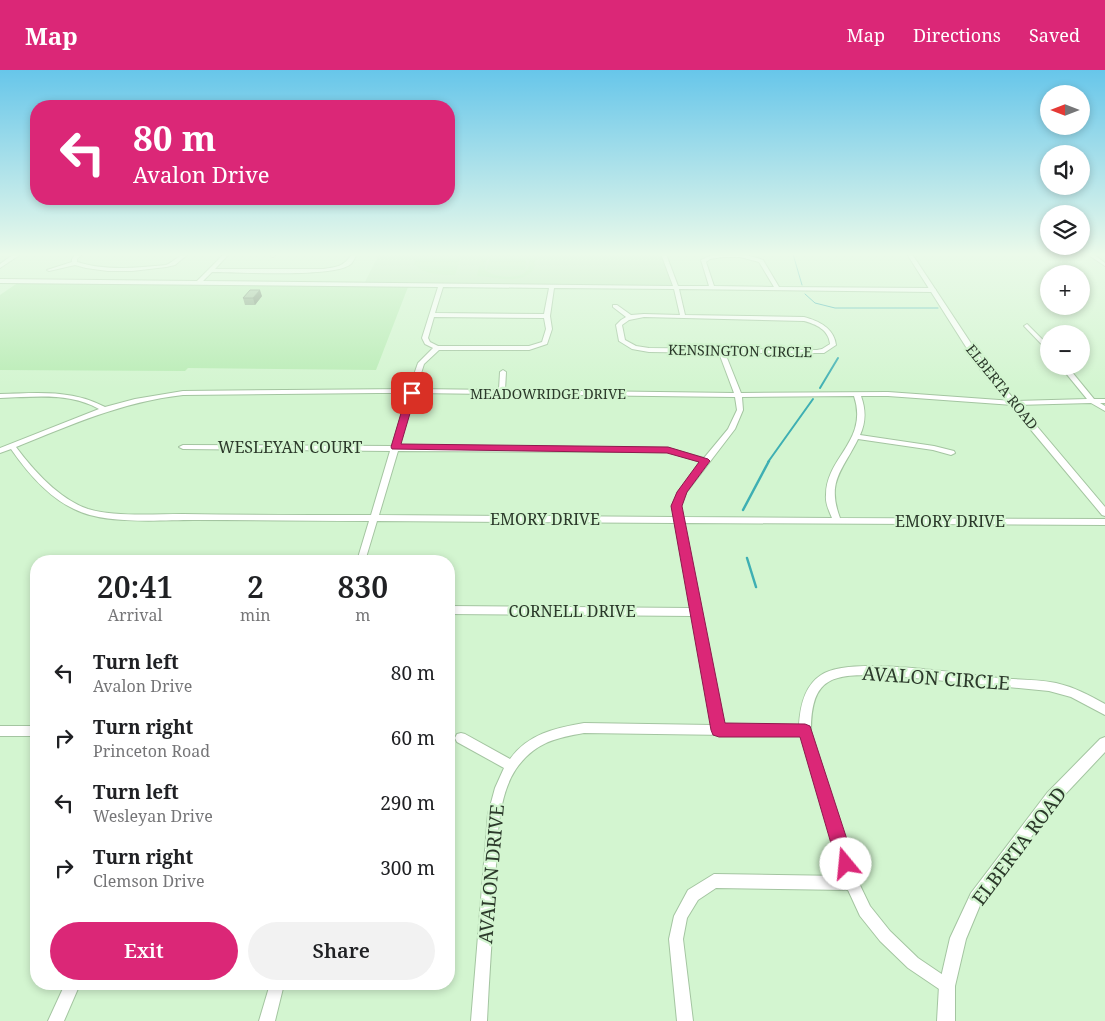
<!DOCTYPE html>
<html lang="en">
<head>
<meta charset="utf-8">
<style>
	body { margin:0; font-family:"Noto Serif",serif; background:#f2f2f2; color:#202124; height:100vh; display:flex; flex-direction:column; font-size:19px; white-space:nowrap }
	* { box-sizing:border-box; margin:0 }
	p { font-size:16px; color:#757577 }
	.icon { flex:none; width:28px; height:28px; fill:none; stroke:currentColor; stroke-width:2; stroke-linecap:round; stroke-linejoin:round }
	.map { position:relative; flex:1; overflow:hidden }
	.drawer { position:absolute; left:30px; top:485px; width:425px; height:435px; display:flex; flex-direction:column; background:#fff; border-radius:20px; box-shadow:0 2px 8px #0003 }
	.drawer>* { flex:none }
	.top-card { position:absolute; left:30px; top:30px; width:425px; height:105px; border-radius:20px; box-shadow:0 2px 8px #0003; background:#db2777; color:#fff; overflow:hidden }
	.needle { width:32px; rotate:270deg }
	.tools { position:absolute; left:1040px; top:15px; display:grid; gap:10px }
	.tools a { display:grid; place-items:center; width:50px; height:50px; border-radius:50%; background:#fff; box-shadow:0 2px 8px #0003; font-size:25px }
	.pin { position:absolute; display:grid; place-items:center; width:42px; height:42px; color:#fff; margin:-21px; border-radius:10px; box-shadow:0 2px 8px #0006 }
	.me { position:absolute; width:55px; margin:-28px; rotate:343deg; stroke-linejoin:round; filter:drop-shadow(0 0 4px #0008) }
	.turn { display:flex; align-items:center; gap:18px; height:105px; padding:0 20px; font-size:22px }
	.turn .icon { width:65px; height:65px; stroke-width:2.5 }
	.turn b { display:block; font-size:35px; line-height:42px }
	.eta { display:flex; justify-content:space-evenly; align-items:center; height:85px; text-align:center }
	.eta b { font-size:30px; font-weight:600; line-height:35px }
	.button { display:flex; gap:10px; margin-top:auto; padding:10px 20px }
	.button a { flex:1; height:58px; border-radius:30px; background:#db2777; color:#fff; font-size:20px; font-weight:600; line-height:58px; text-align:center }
	.button a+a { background:#f2f2f2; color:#202124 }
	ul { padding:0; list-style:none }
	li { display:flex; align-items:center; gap:15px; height:65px; padding:0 20px }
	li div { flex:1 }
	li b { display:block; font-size:19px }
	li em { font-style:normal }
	header { display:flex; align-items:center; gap:30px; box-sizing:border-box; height:70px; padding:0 25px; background:#db2777; color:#fff }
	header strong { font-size:24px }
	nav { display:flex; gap:28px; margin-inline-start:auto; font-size:18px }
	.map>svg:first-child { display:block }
	.built { fill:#c2e9bf }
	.green { fill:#b9ecb5 }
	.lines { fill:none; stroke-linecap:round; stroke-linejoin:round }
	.stream-far2 { stroke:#3eafb3; stroke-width:1 }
	.stream-far1 { stroke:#3eafb3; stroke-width:2 }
	.stream { stroke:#3eafb3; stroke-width:2.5 }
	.minor-casing { stroke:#a4c5a1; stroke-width:2 }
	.tertiary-casing { stroke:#a4c5a1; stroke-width:2 }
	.minor { fill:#fff; fill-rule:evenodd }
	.tertiary { fill:#fff; fill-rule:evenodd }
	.wall { fill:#809d7e }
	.shaded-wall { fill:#687f67 }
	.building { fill:#95b693; stroke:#687f67 }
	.route { fill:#db2777; stroke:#8e194d }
	.labels { text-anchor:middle; stroke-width:4.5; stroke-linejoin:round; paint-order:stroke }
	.far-street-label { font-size:14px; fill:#2b392a; stroke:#d3f5d0 }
	.street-label { font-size:16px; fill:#2b392a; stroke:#d3f5d0 }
	.near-street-label { font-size:19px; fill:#2b392a; stroke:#d3f5d0 }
</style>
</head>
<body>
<header>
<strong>Map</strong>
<nav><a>Map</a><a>Directions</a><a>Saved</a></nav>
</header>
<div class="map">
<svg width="1105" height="951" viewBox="0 0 1105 951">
	<rect width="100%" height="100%" fill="#d3f5d0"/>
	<path class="built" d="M379 184H660L672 216 364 214Z"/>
	<path class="green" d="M482 184H488L485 198 486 201C495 207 520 211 527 200 530 197 529 189 530 184H536L534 199C520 217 494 206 477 206Z
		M490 184H527L525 200H487Z
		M415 186H459L461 187 455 205C441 205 425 205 414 194Z
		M19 212 408 217 376 300 188 298 185 301 0 300V225Z"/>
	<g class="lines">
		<path class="stream-far2" d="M793 184 802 215
			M805 224 815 233 835 238H938"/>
		<path class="stream-far1" d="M820 318 838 288
			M768 392 813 329"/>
		<path class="stream" d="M743 440 769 391
			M747 488 756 517"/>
		<g class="minor-casing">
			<path id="minor" d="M76 184H82L77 189V192C106 201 136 198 166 195 174 192 179 184 188 184L175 195 166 197 132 201H108L86 198 75 195 49 201 47 200 72 192V189Z
				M224 184H229L215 199H323C336 197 344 197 352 184H357C355 187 353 192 351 194 335 208 237 202 212 202L203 211 673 216 661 184H666L678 216H709L701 190C719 180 745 183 763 190L779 217 933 218 936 220 933 222 679 219 685 245 804 247C819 251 834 258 836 275L824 283H725L741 323 888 322 1013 331 1087 329 1060 296H1067L1094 329H1105V333H1100L1105 336V341L1091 333 1013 335 888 326H861C866 340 866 352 860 365L934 376 954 381 955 383 951 385 933 380 858 369C843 400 826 411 840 448L1105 449V455L683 453 724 655 799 656C800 637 804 616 821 605 850 585 961 604 999 608 1018 610 1037 609 1056 613 1074 617 1089 625 1105 634V645L1071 627 1049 621 884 605C836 605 811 603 811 661L858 811 870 836 890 861 918 888 952 911 954 916 952 921 947 923 942 921 908 898 880 871 860 846 848 820 716 818 698 830 687 848 683 869 693 951H677L669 869 674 846 688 820 714 804 843 806 801 666 584 663C555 668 534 673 516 699 495 730 497 785 495 822 492 865 489 908 487 951H471L488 744 495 718 504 698 457 672 455 668 457 664 461 663 465 664 510 689C528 664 555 658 584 653L712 655 692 546 449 544V536L691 538 675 453 377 451 365 491H357L369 451C311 451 252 450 194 450 159 450 105 455 74 439 48 427 27 402 11 379L0 383V378L99 339C69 322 34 327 0 328V324C36 323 72 319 105 337L135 329 183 321 409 319 418 293 433 278 425 274 422 268 438 217 0 213V209L197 211ZM723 187H740L759 192 774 217 714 216 706 192 710 189ZM443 217 549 218 544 244 435 243ZM554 218 674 219 680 245 644 244 631 245 617 235H613V237L626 247 621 250 616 255 619 271 632 279 649 282 719 283 734 323 505 320 506 302 503 300 500 302 499 320 416 319 424 294 439 280H529L547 274 552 259 550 246ZM434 247 544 248 546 259 542 272 529 276H438L430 272 428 268ZM644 247 804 251C816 254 829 260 830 274L822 279 817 280 649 278 636 276 625 270 622 255 629 250ZM378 323H408L392 376 183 375 179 377 183 379 390 381 371 445C308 445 246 445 183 444 155 444 114 447 88 439 59 429 34 401 16 377 73 354 122 332 183 325ZM415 323 735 327 737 340 728 359 704 388 668 378 399 376ZM854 326C869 371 826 387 826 425 825 433 829 441 832 448L682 447 680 436 686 423 735 359 743 340 742 327ZM398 381 668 382 701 392 678 422 672 436 674 447 379 445Z
				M271 184H276L273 187 271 186Z
				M1087 184H1093L1105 193V196Z
				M1027 254 1049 276V282L1025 257 1024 256Z
				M0 656H36V666H0Z
				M65 914H80L64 951H48Z
				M270 914H284L275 951H259Z"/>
		</g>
		<g class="tertiary-casing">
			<path id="tertiary" d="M14 184H21L0 198V194Z
				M907 184H912L986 296 1105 437V446L1102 445 980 299Z
				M1105 667V682L1057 733 981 833 966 869 955 916V951H937L939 916 950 868 971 823 1047 723 1100 669Z"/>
		</g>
		<use href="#minor" class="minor"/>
		<use href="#tertiary" class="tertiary"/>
	</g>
	<path class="wall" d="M262 226 255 235H245L243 228Z"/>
	<path class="shaded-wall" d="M260 220 262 226 255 235 253 228Z"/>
	<path class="building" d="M250 220H260L253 228H243Z"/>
	<linearGradient id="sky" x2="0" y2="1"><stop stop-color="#67c6ea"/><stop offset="0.58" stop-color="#ebfaea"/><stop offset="1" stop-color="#ebfaea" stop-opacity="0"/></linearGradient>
	<rect width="1105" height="318" fill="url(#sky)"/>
	<path class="route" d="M412 320 416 323 401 374 668 377 708 389 710 391 687 422 682 436 725 653 805 654 810 656 855 794 852 800 846 802 840 800 837 794 800 667H719L713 665 711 660 671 436 677 422 699 392 667 383 392 379 391 377 407 323Z"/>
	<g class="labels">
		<g class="far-street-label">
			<text transform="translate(740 281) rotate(1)" y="5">KENSINGTON CIRCLE</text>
			<text transform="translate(1002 317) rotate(51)" y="5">ELBERTA ROAD</text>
			<text x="548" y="329">MEADOWRIDGE DRIVE</text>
		</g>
		<g class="street-label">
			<text x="290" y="383">WESLEYAN COURT</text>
			<text x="545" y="455">EMORY DRIVE</text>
			<text x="950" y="457">EMORY DRIVE</text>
			<text x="572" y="547">CORNELL DRIVE</text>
		</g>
		<g class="near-street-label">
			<text transform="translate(936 608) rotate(4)" y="7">AVALON CIRCLE</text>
			<text transform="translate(1019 776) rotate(-53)" y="7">ELBERTA ROAD</text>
			<text transform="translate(491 804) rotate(-85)" y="7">AVALON DRIVE</text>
		</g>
	</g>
</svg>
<div class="tools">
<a><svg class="needle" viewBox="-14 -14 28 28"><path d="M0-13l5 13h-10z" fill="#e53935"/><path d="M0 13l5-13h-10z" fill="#757577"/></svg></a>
<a><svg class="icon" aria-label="sound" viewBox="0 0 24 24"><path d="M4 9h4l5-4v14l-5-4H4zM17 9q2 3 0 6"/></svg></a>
<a><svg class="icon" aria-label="layers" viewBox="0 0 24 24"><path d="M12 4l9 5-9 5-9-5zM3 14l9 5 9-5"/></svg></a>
<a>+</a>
<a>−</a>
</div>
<div class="pin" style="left:412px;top:323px;background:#d93025"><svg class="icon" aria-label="arrive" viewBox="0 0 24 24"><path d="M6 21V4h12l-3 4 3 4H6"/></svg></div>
<svg class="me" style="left:846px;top:794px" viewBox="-20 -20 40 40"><circle r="19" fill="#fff"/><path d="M0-13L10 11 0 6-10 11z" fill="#db2777"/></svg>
<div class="top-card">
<div class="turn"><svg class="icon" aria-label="left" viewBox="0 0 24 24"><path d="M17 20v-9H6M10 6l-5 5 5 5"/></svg><div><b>80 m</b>Avalon Drive</div></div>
</div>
<section class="drawer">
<div class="eta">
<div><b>20:41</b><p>Arrival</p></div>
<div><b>2</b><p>min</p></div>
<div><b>830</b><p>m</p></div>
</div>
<ul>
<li><svg class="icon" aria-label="left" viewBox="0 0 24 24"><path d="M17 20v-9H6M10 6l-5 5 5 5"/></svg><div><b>Turn left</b><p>Avalon Drive</p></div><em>80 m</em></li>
<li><svg class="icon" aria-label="right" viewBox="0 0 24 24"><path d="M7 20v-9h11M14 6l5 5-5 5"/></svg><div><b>Turn right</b><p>Princeton Road</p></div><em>60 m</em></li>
<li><svg class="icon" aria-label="left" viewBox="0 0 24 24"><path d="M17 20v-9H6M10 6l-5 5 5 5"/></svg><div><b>Turn left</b><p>Wesleyan Drive</p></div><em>290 m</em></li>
<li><svg class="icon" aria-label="right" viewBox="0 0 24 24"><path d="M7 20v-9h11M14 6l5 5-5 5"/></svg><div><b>Turn right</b><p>Clemson Drive</p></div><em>300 m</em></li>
</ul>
<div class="button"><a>Exit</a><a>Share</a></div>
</section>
</div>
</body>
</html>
